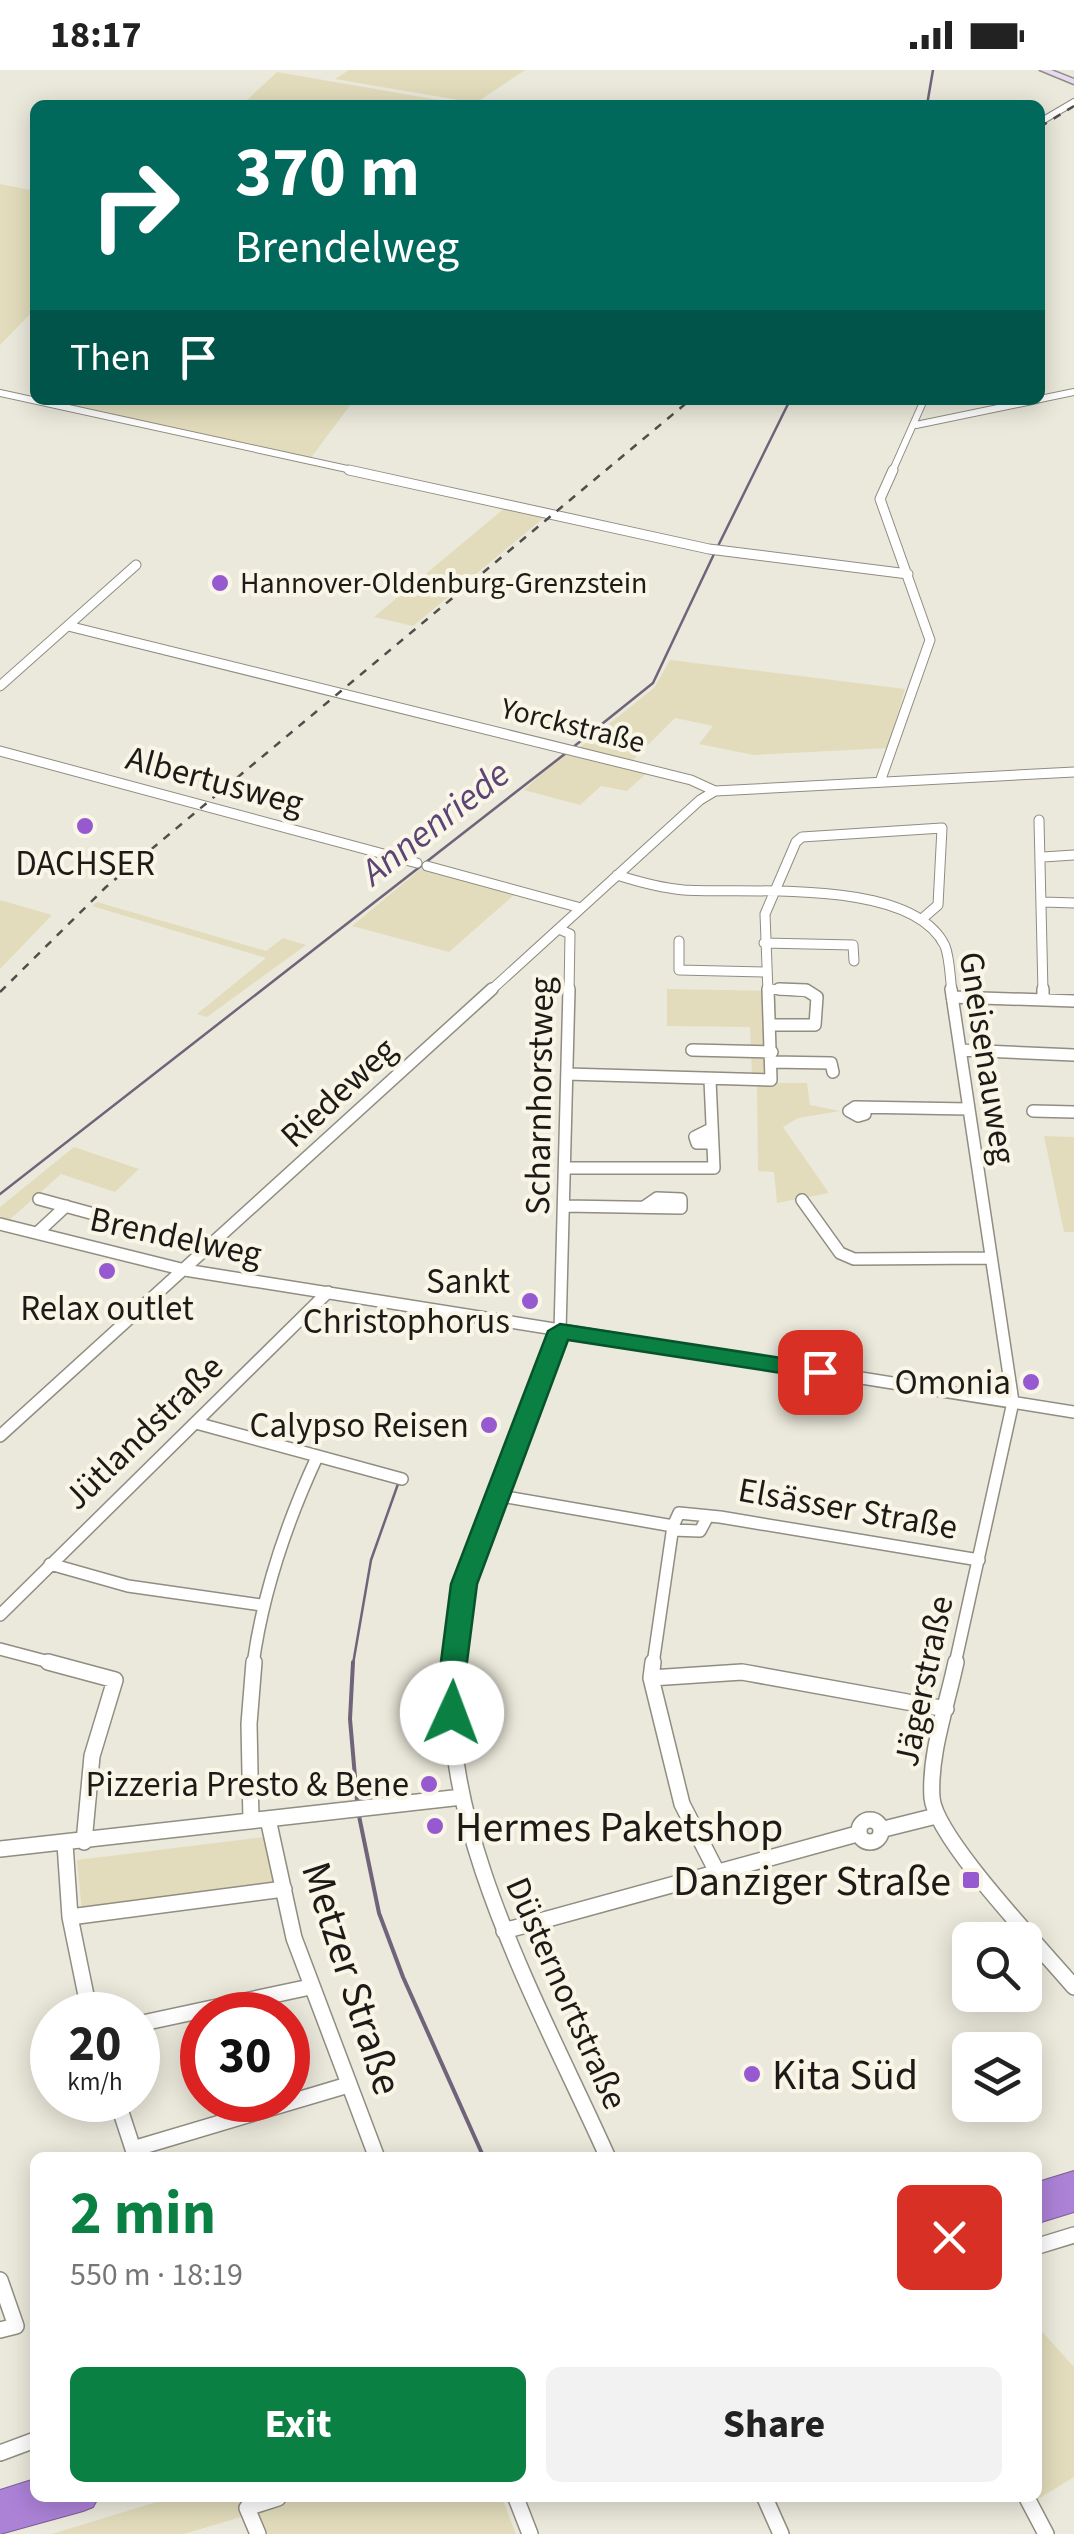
<!DOCTYPE html>
<html lang="en">
<head>
<meta charset="utf-8">
<style>
	body { margin:0; font-family:"Source Sans 3",sans-serif; background:#f2f2f2; color:#222; height:100vh; display:flex; flex-direction:column; font-size:38px; white-space:nowrap }
	* { box-sizing:border-box; margin:0 }
	p { font-size:32px; color:#767676 }
	.icon { flex:none; width:55px; height:55px; fill:none; stroke:currentColor; stroke-width:2; stroke-linecap:round; stroke-linejoin:round }
	.map { position:relative; flex:1; overflow:hidden }
	.panel { position:absolute; left:30px; top:2082px; width:1012px; height:350px; display:flex; flex-direction:column; background:#fff; border-radius:15px; box-shadow:0 5px 25px #0003 }
	.panel>* { flex:none }
	.banner { position:absolute; left:30px; top:30px; width:1015px; height:305px; border-radius:15px; box-shadow:0 5px 25px #0003; background:#00695c; color:#fff; overflow:hidden }
	.buttons { position:absolute; left:952px; top:1852px; display:grid; gap:20px }
	.buttons a { display:grid; place-items:center; width:90px; height:90px; border-radius:15px; background:#fff; box-shadow:0 5px 25px #0003; font-size:50px }
	.speed { position:absolute; left:30px; top:1922px; display:flex; gap:20px; font-size:50px; font-weight:700; text-align:center }
	.speed>* { display:grid; place-content:center; width:130px; height:130px; border-radius:50%; background:#fff; box-shadow:0 5px 25px #0003; line-height:1 }
	.speed small { font-size:25px; font-weight:400 }
	.speed .limit { border:15px solid #d22; background:#fff; color:#111 }
	.pin { position:absolute; display:grid; place-items:center; width:85px; height:85px; color:#fff; margin:-42px; border-radius:20px; box-shadow:0 5px 15px #0006 }
	.me { position:absolute; width:110px; margin:-55px; rotate:2deg; stroke-linejoin:round; filter:drop-shadow(0 0 8px #0008) }
	.turn { display:flex; align-items:center; gap:35px; height:210px; padding:0 40px; font-size:45px }
	.turn .icon { width:130px; height:130px; stroke-width:2.5 }
	.turn b { display:block; font-size:70px; line-height:85px }
	.then { display:flex; align-items:center; height:95px; padding:0 40px; background:#0003; gap:20px; font-size:38px }
	.round { display:grid; place-items:center; flex:none; width:105px; height:105px; border-radius:15px; background:#f2f2f2 }
	.head { display:flex; align-items:center; justify-content:space-between; height:170px; padding:0 40px }
	h1 { font-size:60px; font-weight:700; line-height:75px; color:#0b8043 }
	.action { display:flex; gap:20px; margin-top:auto; padding:20px 40px }
	.action a { flex:1; height:115px; border-radius:15px; background:#0b8043; color:#fff; font-size:40px; font-weight:700; line-height:115px; text-align:center }
	.action a+a { background:#f2f2f2; color:#222 }
	.status { display:flex; justify-content:space-between; align-items:center; height:70px; padding:0 50px; background:#fff; direction:ltr }
	.status svg { height:28px; fill:currentColor }
	.map>svg:first-child { display:block }
	.green { fill:#e2dcbc }
	.lines { fill:none; stroke-linecap:round; stroke-linejoin:round }
	.stream-far1 { stroke:#6f647a; stroke-width:2.5 }
	.stream { stroke:#6f647a; stroke-width:4 }
	.street-far3-casing { stroke:#908d81; stroke-width:8 }
	.street-far2-casing { stroke:#908d81; stroke-width:11 }
	.street-far1-casing { stroke:#908d81; stroke-width:14 }
	.street-casing { stroke:#908d81; stroke-width:18 }
	.secondary-casing { stroke:#908d81; stroke-width:3 }
	.highway-casing { stroke:#7a5e94; stroke-width:2 }
	.street-far3 { stroke:#fff; stroke-width:6 }
	.street-far2 { stroke:#fff; stroke-width:9 }
	.street-far1 { stroke:#fff; stroke-width:11 }
	.street { stroke:#fff; stroke-width:15 }
	.secondary { fill:#e6daf3; fill-rule:evenodd }
	.highway { fill:#ac82d7; fill-rule:evenodd }
	.rail { stroke:#504e48; stroke-width:2.5; stroke-dasharray:8 8; stroke-linecap:butt }
	.route { fill:#0b8043; stroke:#07532c; stroke-width:2.5 }
	.poi-dot { fill:#9759d0; stroke:#f9f6e8; stroke-width:4 }
	.labels { text-anchor:middle; stroke-width:8; stroke-linejoin:round; paint-order:stroke }
	.far-poi-label { font-size:30px; fill:#1c1b17; stroke:#f9f6e8; text-anchor:start }
	.far-street-label { font-size:30px; fill:#1c1b17; stroke:#f9f6e8 }
	.street-label { font-size:35px; fill:#1c1b17; stroke:#f9f6e8 }
	.poi-label { font-size:35px; fill:#1c1b17; stroke:#f9f6e8; text-anchor:end }
	.water-label { font-size:38px; font-style:italic; fill:#5c4474; stroke:#f9f6e8 }
	.near-poi-label { font-size:42px; fill:#1c1b17; stroke:#f9f6e8; text-anchor:start }
	.near-street-label { font-size:42px; fill:#1c1b17; stroke:#f9f6e8 }
</style>
</head>
<body>
<div class="status"><b>18:17</b><svg viewBox="0 0 49 12"><path d="M0 12V9h3v3zM5 12V6h3v6zM10 12V3h3v9zM15 12V0h3v12zM26 1h20v11H26zM47 4h2v5h-2z"/></svg></div>
<div class="map">
<svg width="1074" height="2464" viewBox="0 0 1074 2464">
	<rect width="100%" height="100%" fill="#ebe9db"/>
	<path class="green" d="M349 0H525L476 33 335 9Z
		M277 2 468 35H270L246 31Z
		M0 114 35 121V239L0 275Z
		M44 330H354L310 389Z
		M506 437 546 446 413 556 374 547Z
		M670 590 905 619 888 678 754 685 699 674 713 656 675 648 631 692 579 678 654 618Z
		M565 683 649 701 627 721 601 716 580 735 524 720Z
		M423 797 514 825 449 882 352 856Z
		M0 830 52 845 0 899Z
		M97 832 266 881 283 868 306 875 207 947 197 944 266 888 92 836Z
		M667 919 775 921 778 1013H807L810 1035 840 1041 798 1048 783 1057 829 1123 777 1133 774 1102 758 1101 757 1015 752 1006 750 957 667 956Z
		M1044 1066 1074 1067V1162H1064Z
		M74 1077 139 1099 115 1122 61 1104 7 1152 0 1146V1137Z
		M264 1767 274 1815 82 1842 77 1790Z
		M1038 2257 1074 2297V2407L1038 2429Z
		M169 2428H502L516 2464H268L258 2442 184 2464H52Z"/>
	<g class="lines">
		<path class="stream-far1" d="M927 35 933 0
			M718 476 790 330
			M572 678 653 613 714 484
			M0 1124 566 683
			M353 1594 371 1490 398 1414"/>
		<path class="stream" d="M353 1592 350 1649 357 1730
			M359 1746 379 1843 403 1907 484 2088"/>
		<g class="street-far3-casing">
			<path id="street-far3" d="M1040 52 1074 32
				M0 323 361 402
				M1040 329 1074 322
				M916 355 1037 330
				M892 402 924 330"/>
		</g>
		<g class="street-far2-casing">
			<path id="street-far2" d="M349 400 709 479 908 504
				M68 556 691 710 715 721 1074 702
				M0 616 136 495
				M0 681 417 793
				M880 712 930 570 880 429 893 400
				M1039 750 1043 922
				M1043 787 1074 785
				M427 796 581 838
				M617 805C639 812 661 818 684 820 748 824 912 807 945 876 950 889 950 908 952 922
				M1044 832 1074 833
				M559 859 570 864 569 922
				M679 871V900L765 902
				M764 873 853 875 854 891
				M769 919 809 922
				M489 922 700 730 715 721
				M768 922 765 844 796 772 802 767 942 758 938 835 923 848"/>
		</g>
		<g class="street-far1-casing">
			<path id="street-far1" d="M951 919 1013 1332 955 1594
				M1043 919V930
				M952 927 1074 931
				M771 955H815L817 927 806 920 779 919
				M692 980 772 982
				M960 980 1074 985
				M772 992 831 993 833 1002
				M567 1004 771 1010 768 919
				M864 1039 865 1044 858 1046 849 1041 855 1037 969 1039
				M1033 1041 1074 1042
				M711 1059 695 1067 697 1073H712
				M566 1098H714L710 1010
				M39 1129 94 1144
				M802 1130 840 1183 854 1189 991 1188
				M565 1136 681 1138V1129L657 1128 644 1137
				M0 1154 185 1200 1074 1342
				M37 1163 66 1136
				M196 1353 402 1409
				M0 1366 492 919
				M495 1425 673 1456 679 1443 720 1447 979 1490
				M672 1460 700 1461 708 1446
				M50 1494 128 1516 261 1535
				M0 1545 328 1222
				M0 1579 57 1594
				M253 1594C263 1521 286 1454 317 1387
				M454 1594 464 1514 560 1261 569 919
				M653 1594 673 1456"/>
		</g>
		<g class="street-casing">
			<path id="street" d="M48 1592 115 1610 92 1686 84 1772
				M454 1592C433 1752 544 1944 608 2088
				M653 1592 651 1608 682 1734 718 1804
				M956 1592C947 1635 929 1684 932 1728 936 1769 1043 1880 1074 1917
				M651 1608 742 1602 946 1639
				M268 1749 294 1868 377 2088
				M859 1761a11 11 0 1 1 22 0a11 11 0 1 1-22 0Z
				M251 1751 249 1654 254 1592
				M884 1759 936 1746
				M65 1774 70 1847 90 1945
				M0 1779 462 1727
				M70 1847 284 1819
				M504 1861 857 1764
				M138 1954 310 1917
				M117 2030 136 2088
				M133 2079 348 2015
				M1038 2176 1074 2165
				M0 2210 16 2256 0 2260
				M0 2383 35 2370
				M516 2428 530 2464
				M765 2428 781 2464
				M1027 2428 1046 2464
				M258 2464 247 2438 278 2428"/>
		</g>
		<g class="secondary-casing">
			<path id="secondary" d="M1040 0H1051L1074 9V14Z"/>
		</g>
		<g class="highway-casing">
			<path id="highway" d="M1074 2101V2142L1038 2153V2112Z
				M35 2409V2428H98L93 2437 83 2441 0 2464V2420Z"/>
		</g>
		<use href="#street-far3" class="street-far3"/>
		<use href="#street-far2" class="street-far2"/>
		<use href="#street-far1" class="street-far1"/>
		<use href="#street" class="street"/>
		<use href="#secondary" class="secondary"/>
		<use href="#highway" class="highway"/>
		<path class="rail" d="M1040 57 1074 36
			M0 922 106 817 690 330"/>
	</g>
	<path class="route" d="M560 1254 820 1294 831 1302 820 1309 568 1270 477 1514 464 1615 465 1643 461 1650H443L438 1615 451 1514 548 1261Z"/>
	<g class="poi-dot">
		<circle cx="220" cy="513" r="10"/>
		<circle cx="85" cy="756" r="10"/>
		<circle cx="107" cy="1201" r="10"/>
		<circle cx="530" cy="1231" r="10"/>
		<circle cx="1031" cy="1312" r="10"/>
		<circle cx="489" cy="1355" r="10"/>
		<circle cx="429" cy="1714" r="10"/>
		<circle cx="435" cy="1756" r="10"/>
		<rect x="961" y="1800" width="20" height="20" rx="5"/>
		<circle cx="752" cy="2004" r="10"/>
	</g>
	<g class="labels">
		<g class="far-poi-label">
			<text x="240" y="523">Hannover-Oldenburg-Grenzstein</text>
		</g>
		<g class="far-street-label">
			<text transform="translate(573 655) rotate(14)" y="10">Yorckstraße</text>
		</g>
		<g class="street-label">
			<text transform="translate(215 710) rotate(15)" y="12">Albertusweg</text>
			<text transform="translate(988 988) rotate(81)" y="12">Gneisenauweg</text>
			<text transform="translate(338 1022) rotate(-43)" y="12">Riedeweg</text>
			<text transform="translate(539 1026) rotate(-89)" y="12">Scharnhorstweg</text>
			<text transform="translate(176 1166) rotate(12)" y="12">Brendelweg</text>
			<text transform="translate(143 1362) rotate(-44)" y="12">Jütlandstraße</text>
			<text transform="translate(848 1438) rotate(10)" y="12">Elsässer Straße</text>
			<text transform="translate(923 1611) rotate(-78)" y="12">Jägerstraße</text>
			<text transform="translate(567 1923) rotate(66)" y="12">Düsternortstraße</text>
		</g>
		<g class="poi-label">
			<text x="85" y="805" text-anchor="middle">DACHSER</text>
			<text x="510" y="1223">Sankt<tspan x="510" dy="40">Christophorus</tspan></text>
			<text x="107" y="1250" text-anchor="middle">Relax outlet</text>
			<text x="1011" y="1324">Omonia</text>
			<text x="469" y="1367">Calypso Reisen</text>
			<text x="409" y="1726">Pizzeria Presto &amp; Bene</text>
		</g>
		<g class="water-label">
			<text transform="translate(435 752) rotate(-38)" y="13">Annenriede</text>
		</g>
		<g class="near-poi-label">
			<text x="455" y="1771">Hermes Paketshop</text>
			<text x="951" y="1825" text-anchor="end">Danziger Straße</text>
			<text x="772" y="2019">Kita Süd</text>
		</g>
		<g class="near-street-label">
			<text transform="translate(353 1908) rotate(72)" y="15">Metzer Straße</text>
		</g>
	</g>
</svg>
<div class="buttons">
<a><svg class="icon" aria-label="search" viewBox="0 0 24 24"><circle cx="10" cy="10" r="6"/><path d="M15 15l6 6"/></svg></a>
<a><svg class="icon" aria-label="layers" viewBox="0 0 24 24"><path d="M12 4l9 5-9 5-9-5zM3 14l9 5 9-5"/></svg></a>
</div>
<div class="speed"><div>20<small>km/h</small></div><div class="limit">30</div></div>
<div class="pin" style="left:820px;top:1302px;background:#d93025"><svg class="icon" aria-label="arrive" viewBox="0 0 24 24"><path d="M6 21V4h12l-3 4 3 4H6"/></svg></div>
<svg class="me" style="left:452px;top:1643px" viewBox="-20 -20 40 40"><circle r="19" fill="#fff"/><path d="M0-13L10 11 0 6-10 11z" fill="#0b8043"/></svg>
<div class="banner">
<div class="turn"><svg class="icon" aria-label="right" viewBox="0 0 24 24"><path d="M7 20v-9h11M14 6l5 5-5 5"/></svg><div><b>370 m</b>Brendelweg</div></div>
<div class="then">Then<svg class="icon" aria-label="arrive" viewBox="0 0 24 24"><path d="M6 21V4h12l-3 4 3 4H6"/></svg></div>
</div>
<section class="panel">
<div class="head"><div><h1>2 min</h1><p>550 m · 18:19</p></div><a class="round" style="background:#d93025;color:#fff"><svg class="icon" aria-label="close" viewBox="0 0 24 24"><path d="M6 6l12 12M18 6L6 18"/></svg></a></div>
<div class="action"><a>Exit</a><a>Share</a></div>
</section>
</div>
</body>
</html>
